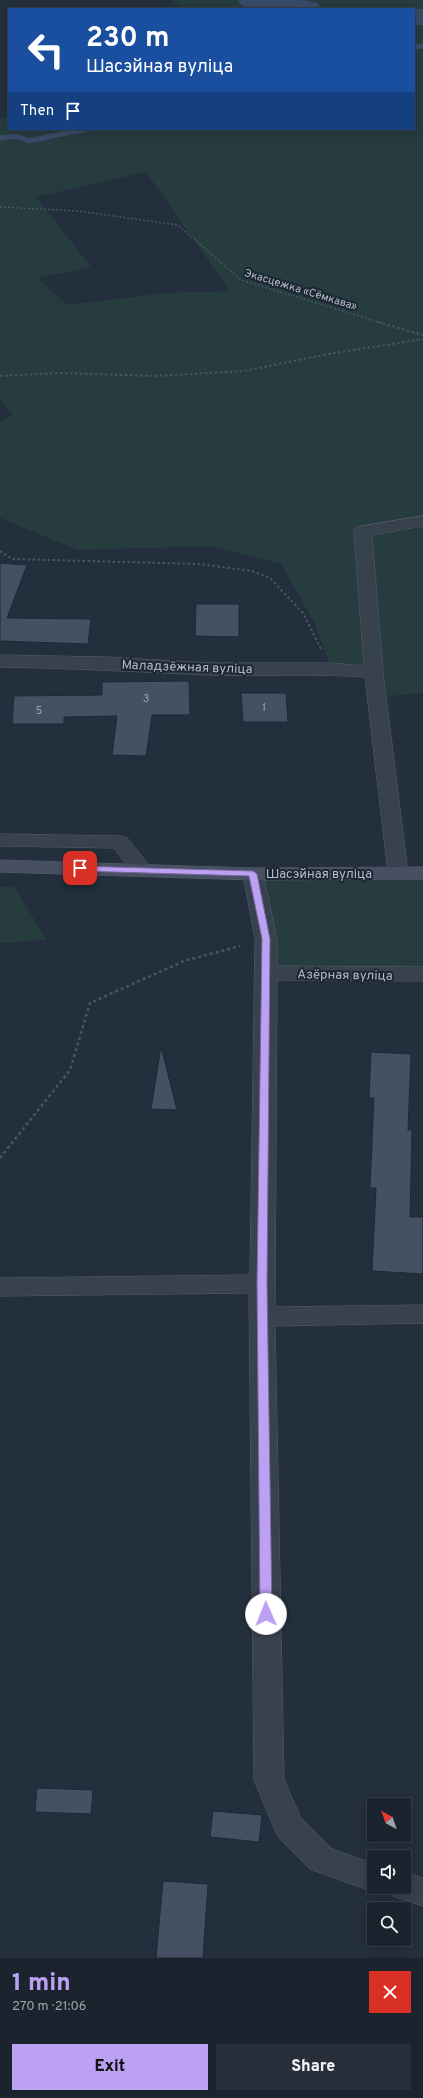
<!DOCTYPE html>
<html lang="en">
<head>
<meta charset="utf-8">
<style>
	body { margin:0; font-family:Overpass,sans-serif; background:#282f3a; color:#f1f3f6; height:100vh; display:flex; flex-direction:column; font-size:15px; white-space:nowrap }
	* { box-sizing:border-box; margin:0 }
	p { font-size:13px; color:#a0a4aa }
	.icon { flex:none; width:22px; height:22px; fill:none; stroke:currentColor; stroke-width:2; stroke-linecap:round; stroke-linejoin:round }
	.map { position:relative; height:1958px; overflow:hidden }
	.panel { display:flex; flex-direction:column; background:#1b232e; flex:1 }
	.panel>* { flex:none }
	.hud { position:absolute; left:8px; top:8px; width:407px; height:122px; border-radius:0px; box-shadow:0 2px 10px #0003,0 0 0 1px #39404a; background:#1a4fa0; color:#fff; overflow:hidden }
	.needle { width:26px; rotate:320deg }
	.fabs { position:absolute; left:367px; top:1798px; display:grid; gap:8px }
	.fabs a { display:grid; place-items:center; width:44px; height:44px; border-radius:0px; background:#1b232e; box-shadow:0 2px 10px #0003,0 0 0 1px #39404a; font-size:20px }
	.pin { position:absolute; display:grid; place-items:center; width:34px; height:34px; color:#fff; margin:-17px; border-radius:8px; box-shadow:0 2px 6px #0006 }
	.me { position:absolute; width:44px; margin:-22px; rotate:359deg; stroke-linejoin:round; filter:drop-shadow(0 0 3px #0008) }
	.turn { display:flex; align-items:center; gap:14px; height:84px; padding:0 12px; font-size:18px }
	.turn .icon { width:52px; height:52px; stroke-width:2.5 }
	.turn b { display:block; font-size:28px; line-height:34px }
	.then { display:flex; align-items:center; height:38px; padding:0 12px; background:#0003; gap:8px; font-size:15px }
	.round { display:grid; place-items:center; flex:none; width:42px; height:42px; border-radius:0px; background:#282f3a }
	.overview { display:flex; align-items:center; justify-content:space-between; height:68px; padding:0 12px }
	h1 { font-size:24px; font-weight:800; line-height:30px; color:#bca0f2 }
	.button { display:flex; gap:8px; margin-top:auto; padding:8px 12px }
	.button a { flex:1; height:46px; border-radius:0px; background:#bca0f2; color:#111; font-size:16px; font-weight:800; line-height:46px; text-align:center }
	.button a+a { background:#282f3a; color:#f1f3f6 }
	.map>svg:first-child { display:block }
	.green { fill:#263c3f; fill-rule:evenodd }
	.lines { fill:none; stroke-linecap:round; stroke-linejoin:round }
	.stream { stroke:#394c67; stroke-width:5 }
	.river { fill:#394c67; fill-rule:evenodd }
	.building { fill:#455162; stroke:#1f2835 }
	.minor-casing { stroke:#565f6c; stroke-width:1 }
	.secondary-casing { stroke:#565f6c; stroke-width:1 }
	.path-far2 { stroke:#44595c; stroke-width:1.5; stroke-dasharray:2 2; stroke-linecap:butt }
	.path-far1 { stroke:#44595c; stroke-width:2; stroke-dasharray:2.5 2.5; stroke-linecap:butt }
	.path { stroke:#44595c; stroke-width:2.5; stroke-dasharray:3 3; stroke-linecap:butt }
	.minor { fill:#38414e; fill-rule:evenodd }
	.secondary { fill:#465061; fill-rule:evenodd }
	.route { fill:#bca0f2; stroke:#7a689d }
	.labels { text-anchor:middle; stroke-width:4; stroke-linejoin:round; paint-order:stroke }
	.far-street-label { font-size:11px; fill:#b4bcc9; stroke:#1d2633 }
	.number-label { font-size:11px; fill:#98a1af }
	.street-label { font-size:13px; fill:#b4bcc9; stroke:#1d2633 }
</style>
</head>
<body>
<div class="map">
<svg width="423" height="1958" viewBox="0 0 423 1958">
	<rect width="100%" height="100%" fill="#242f3e"/>
	<path class="green" d="M172 0H423V693L378 697 374 672 331 669 314 622 281 564 212 546 78 550 0 518V423L13 415 0 399V119L9 116V129H414V9H184ZM146 172 230 291 165 293 67 305 38 278 91 267 36 197Z
		M253 874 423 878V974L266 973Z
		M0 887H14L47 940 0 943Z"/>
	<g class="lines">
		<path class="stream" d="M414 47 423 46
			M0 138 17 136 28 141 87 129"/>
		<path class="river" d="M238 0H302L318 3 321 9H257L242 6Z
			M413 9H423V25H414Z"/>
	</g>
	<path class="building" d="M0 563 27 565 7 618 91 619 88 644 0 641Z
		M196 604H239V637L195 636Z
		M189 681 190 715H152L146 756 112 755 117 716 64 717V724H12L14 696 102 695V682Z
		M241 693H286L288 722H243Z
		M161 1047 177 1110 151 1109Z
		M371 1052 411 1054 408 1130H412L410 1217H423V1274L372 1271 376 1188H370L374 1098H369Z
		M37 1788 93 1790 91 1814 35 1812Z
		M213 1811 262 1815 259 1842 210 1837Z
		M163 1881 208 1884 203 1958H156Z"/>
	<g class="lines">
		<g class="minor-casing">
			<path id="minor" d="M423 516V526L372 535 383 672 408 873 405 877 398 879 391 877 388 873 365 677C313 673 262 677 210 675 140 672 70 668 0 667V655L105 657 211 663H331L364 666 354 531 357 527Z
				M0 834 120 836 127 838 153 870 150 874C133 879 124 861 114 848L0 846Z
				M253 868 260 870 263 874 277 939V966L423 967V981L277 980 275 1307 423 1305V1323L275 1326 284 1780 301 1818 332 1849 374 1864V1887H386L374 1892 310 1869 278 1837 254 1780 249 1293 0 1296V1278L250 1275 255 939 243 874 246 870Z
				M404 1872 423 1878V1906L393 1896 389 1887H404Z"/>
		</g>
		<g class="secondary-casing">
			<path id="secondary" d="M0 860 253 868 423 867V879L253 880 0 872Z"/>
		</g>
		<path class="path-far2" d="M0 207 78 211 178 225 241 280 382 323"/>
		<path class="path-far1" d="M378 322 423 335
			M0 376 58 373 154 376 244 371 329 354 423 339
			M0 551 12 559 199 564 252 571 270 578 303 613 321 649"/>
		<path class="path" d="M0 1158 70 1070 90 1003 184 961 240 946"/>
		<use href="#minor" class="minor"/>
		<use href="#secondary" class="secondary"/>
	</g>
	<path class="route" d="M77 866 253 871 257 874 270 939 267 1284 272 1614 270 1617H262L260 1614 257 1284 262 939 249 876 80 871 77 870Z"/>
	<g class="labels">
		<g class="far-street-label">
			<text transform="translate(301 289) rotate(17)" y="4">Экасцежка «Сёмкава»</text>
		</g>
		<g class="number-label">
			<text x="146" y="702">3</text>
			<text x="264" y="711">1</text>
			<text x="39" y="714">5</text>
		</g>
		<g class="street-label">
			<text transform="translate(187 666) rotate(2)" y="5">Маладзёжная вуліца</text>
			<text x="319" y="878">Шасэйная вуліца</text>
			<text transform="translate(345 974) rotate(1)" y="5">Азёрная вуліца</text>
		</g>
	</g>
</svg>
<div class="fabs">
<a><svg class="needle" viewBox="-14 -14 28 28"><path d="M0-13l5 13h-10z" fill="#e53935"/><path d="M0 13l5-13h-10z" fill="#a0a4aa"/></svg></a>
<a><svg class="icon" aria-label="sound" viewBox="0 0 24 24"><path d="M4 9h4l5-4v14l-5-4H4zM17 9q2 3 0 6"/></svg></a>
<a><svg class="icon" aria-label="search" viewBox="0 0 24 24"><circle cx="10" cy="10" r="6"/><path d="M15 15l6 6"/></svg></a>
</div>
<div class="pin" style="left:80px;top:868px;background:#d93025"><svg class="icon" aria-label="arrive" viewBox="0 0 24 24"><path d="M6 21V4h12l-3 4 3 4H6"/></svg></div>
<svg class="me" style="left:266px;top:1614px" viewBox="-20 -20 40 40"><circle r="19" fill="#fff"/><path d="M0-13L10 11 0 6-10 11z" fill="#bca0f2"/></svg>
<div class="hud">
<div class="turn"><svg class="icon" aria-label="left" viewBox="0 0 24 24"><path d="M17 20v-9H6M10 6l-5 5 5 5"/></svg><div><b>230 m</b>Шасэйная вуліца</div></div>
<div class="then">Then<svg class="icon" aria-label="arrive" viewBox="0 0 24 24"><path d="M6 21V4h12l-3 4 3 4H6"/></svg></div>
</div>
</div>
<section class="panel">
<div class="overview"><div><h1>1 min</h1><p>270 m · 21:06</p></div><a class="round" style="background:#d93025;color:#fff"><svg class="icon" aria-label="close" viewBox="0 0 24 24"><path d="M6 6l12 12M18 6L6 18"/></svg></a></div>
<div class="button"><a>Exit</a><a>Share</a></div>
</section>
</body>
</html>
